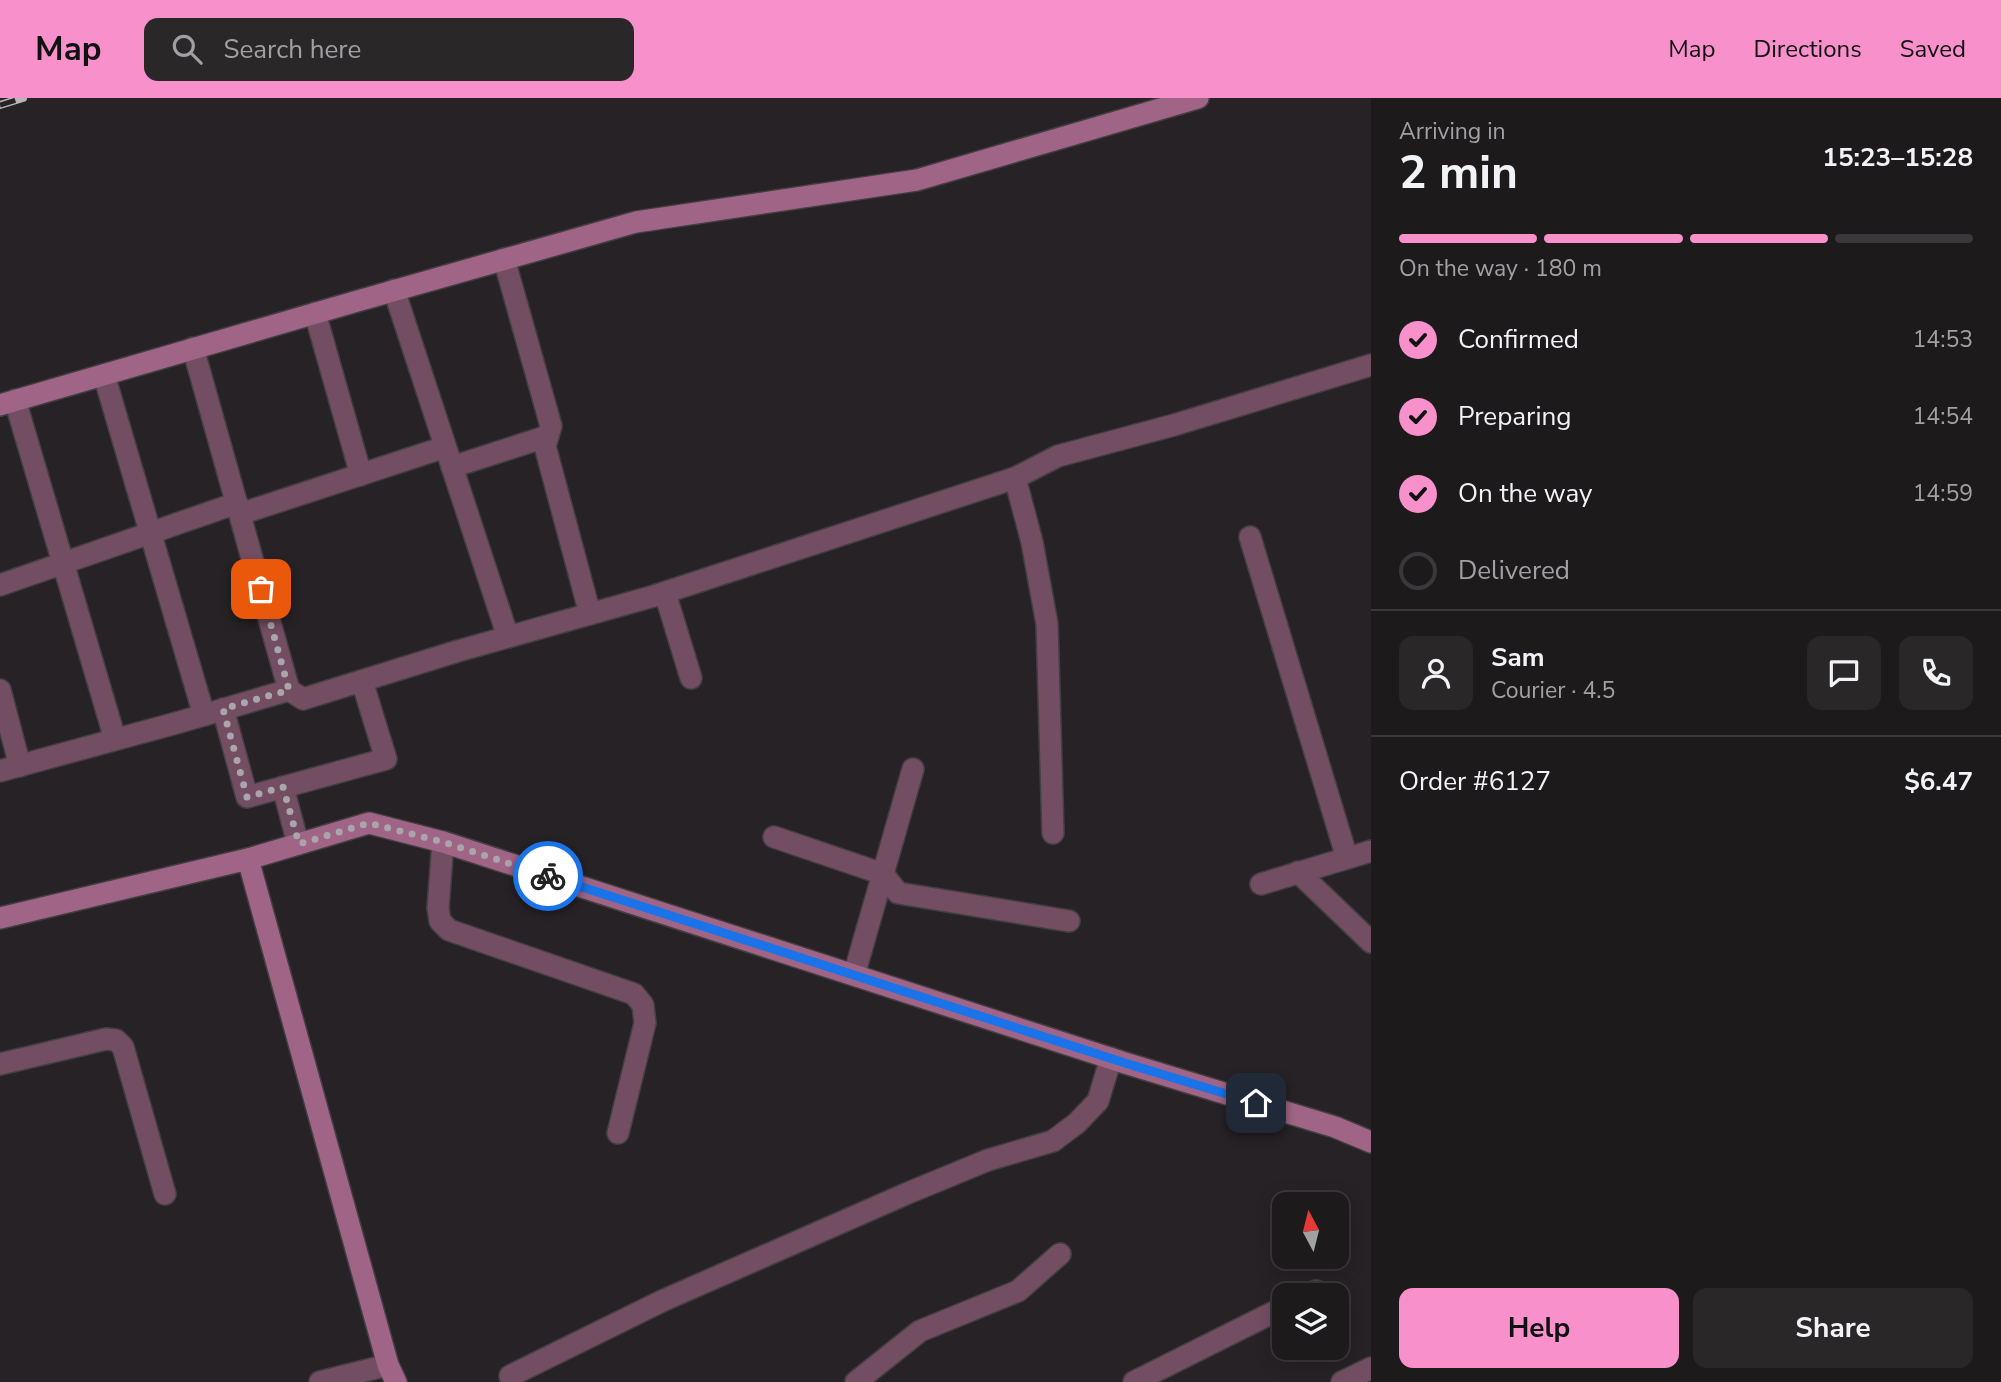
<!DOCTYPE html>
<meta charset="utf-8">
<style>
:root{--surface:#1d1a1c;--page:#2a2729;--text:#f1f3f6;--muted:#a0a1a3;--line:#3b383b;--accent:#f890cc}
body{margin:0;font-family:"Nunito Sans",sans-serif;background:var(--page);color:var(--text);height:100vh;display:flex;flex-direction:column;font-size:26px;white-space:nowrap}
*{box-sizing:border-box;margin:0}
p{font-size:23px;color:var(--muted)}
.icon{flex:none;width:38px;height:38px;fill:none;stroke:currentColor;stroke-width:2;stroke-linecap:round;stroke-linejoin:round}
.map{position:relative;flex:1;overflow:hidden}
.drawer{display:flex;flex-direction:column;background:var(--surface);width:630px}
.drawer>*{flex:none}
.needle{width:46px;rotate:353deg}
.tools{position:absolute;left:1272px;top:1094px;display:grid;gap:14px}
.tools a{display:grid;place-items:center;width:77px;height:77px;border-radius:14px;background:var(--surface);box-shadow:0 4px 18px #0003,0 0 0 2px var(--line);font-size:35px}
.pin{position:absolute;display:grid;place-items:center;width:60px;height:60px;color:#fff;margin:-30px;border-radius:14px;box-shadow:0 4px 10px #0006}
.courier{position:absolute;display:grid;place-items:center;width:70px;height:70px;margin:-35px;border:5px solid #1a73e8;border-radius:50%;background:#fff;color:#222;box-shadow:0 2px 9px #0007}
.headline em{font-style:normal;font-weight:700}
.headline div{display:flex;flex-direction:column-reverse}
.headline{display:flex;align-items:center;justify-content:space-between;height:119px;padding:0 28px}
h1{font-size:46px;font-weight:700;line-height:52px}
.bar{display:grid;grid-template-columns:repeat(4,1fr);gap:10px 7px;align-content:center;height:84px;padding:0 28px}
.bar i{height:9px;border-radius:5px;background:var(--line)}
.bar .selected{background:var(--accent)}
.bar p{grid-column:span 4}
.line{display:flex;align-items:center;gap:18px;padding:0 28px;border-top:2px solid var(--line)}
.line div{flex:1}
.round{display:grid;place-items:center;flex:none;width:74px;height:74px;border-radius:14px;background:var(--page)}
ol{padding:0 28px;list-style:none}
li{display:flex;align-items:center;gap:21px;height:77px}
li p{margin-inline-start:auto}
li .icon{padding:7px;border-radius:50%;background:var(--accent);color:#111;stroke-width:4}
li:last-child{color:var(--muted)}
li i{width:38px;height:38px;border:4px solid var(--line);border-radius:50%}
.primary-button{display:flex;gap:14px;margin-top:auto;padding:14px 28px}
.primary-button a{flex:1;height:80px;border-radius:14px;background:var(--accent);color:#111;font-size:28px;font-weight:700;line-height:80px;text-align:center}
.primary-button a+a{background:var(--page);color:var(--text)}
header{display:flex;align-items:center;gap:42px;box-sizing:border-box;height:98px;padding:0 35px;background:var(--accent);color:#111}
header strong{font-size:33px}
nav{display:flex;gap:38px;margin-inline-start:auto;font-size:24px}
.search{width:490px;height:63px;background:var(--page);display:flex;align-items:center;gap:18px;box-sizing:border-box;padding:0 24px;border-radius:14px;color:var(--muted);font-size:26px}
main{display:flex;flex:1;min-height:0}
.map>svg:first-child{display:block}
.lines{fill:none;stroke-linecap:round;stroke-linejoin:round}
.street-casing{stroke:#433e41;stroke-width:24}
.secondary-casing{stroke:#433e41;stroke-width:24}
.street{stroke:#734e63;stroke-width:21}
.secondary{stroke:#a06586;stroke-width:21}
.rail-casing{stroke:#b9b5b7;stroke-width:8}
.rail{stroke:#272225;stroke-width:5;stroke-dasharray:16;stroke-linecap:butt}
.done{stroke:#aaa5a8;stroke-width:7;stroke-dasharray:0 12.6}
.route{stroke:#1a73e8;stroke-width:9}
</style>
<header>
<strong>Map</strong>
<div class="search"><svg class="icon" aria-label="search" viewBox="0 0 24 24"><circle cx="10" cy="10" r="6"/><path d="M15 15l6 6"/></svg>Search here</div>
<nav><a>Map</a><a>Directions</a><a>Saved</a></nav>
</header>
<main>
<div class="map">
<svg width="1371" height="1284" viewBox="0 0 1371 1284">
<rect width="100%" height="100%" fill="#272225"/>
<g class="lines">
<!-- street casing -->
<g class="street-casing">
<g id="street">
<polyline points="504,161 551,328 545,348 590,516"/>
<polyline points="394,192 508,539"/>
<polyline points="315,215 361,377"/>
<polyline points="193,250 289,592"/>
<polyline points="104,277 204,617"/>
<polyline points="15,302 115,641"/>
<polyline points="452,369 548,338"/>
<polyline points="1015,380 1032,444 1047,526 1053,735"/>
<polyline points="240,416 445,349"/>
<polyline points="1250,439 1347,760"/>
<polyline points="0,487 237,405"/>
<polyline points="665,495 691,580"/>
<polyline points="0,592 20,668"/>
<polyline points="223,611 247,699 386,661 362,583"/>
<polyline points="0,673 180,624 289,592 303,601 458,553 654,498 1015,380 1058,358 1174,327 1371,267"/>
<polyline points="283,689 298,746"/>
<polyline points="774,739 883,776 898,795 1069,823"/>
<polyline points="443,744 438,810 440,823 449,832 634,896 643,907 645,925 618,1035"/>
<polyline points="1298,774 1371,844"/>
<polyline points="1261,786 1371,753"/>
<polyline points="854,877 913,671"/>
<polyline points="0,966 106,941 116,942 123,949 165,1096"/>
<polyline points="1308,1197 1316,1193"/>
<polyline points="510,1278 662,1203 908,1095 988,1062 1053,1043 1077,1025 1098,1003 1111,960"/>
<polyline points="320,1284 388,1267"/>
<polyline points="856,1284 920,1233 1018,1193 1060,1156"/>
<polyline points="1134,1284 1284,1209"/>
<polyline points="1342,1284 1371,1270"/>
</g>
</g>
<!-- secondary casing -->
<g class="secondary-casing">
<g id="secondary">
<polyline points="0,307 354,204 636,124 917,82 1198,0"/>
<polyline points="248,761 369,725 443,744 1125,965 1335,1029 1371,1044"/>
<polyline points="0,820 248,761 388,1267 396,1284"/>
</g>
</g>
<!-- street -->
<use href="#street" class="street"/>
<!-- secondary -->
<use href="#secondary" class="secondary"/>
<!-- rail casing -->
<g class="rail-casing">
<polyline id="rail" points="0,7 23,0"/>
</g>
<!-- rail -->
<use href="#rail" class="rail"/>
</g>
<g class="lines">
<!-- done -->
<polyline class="done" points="261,491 289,592 223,611 247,699 283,689 299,746 369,725 443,744 548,778"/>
<!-- route -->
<polyline class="route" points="548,778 1125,965 1256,1005"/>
</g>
</svg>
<div class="tools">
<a><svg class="needle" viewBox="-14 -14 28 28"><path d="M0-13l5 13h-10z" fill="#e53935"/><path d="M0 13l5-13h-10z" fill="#a0a1a3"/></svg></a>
<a><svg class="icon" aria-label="layers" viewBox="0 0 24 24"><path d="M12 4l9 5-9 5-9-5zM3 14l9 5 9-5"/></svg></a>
</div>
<div class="pin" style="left:261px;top:491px;background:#ea580c"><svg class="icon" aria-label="bag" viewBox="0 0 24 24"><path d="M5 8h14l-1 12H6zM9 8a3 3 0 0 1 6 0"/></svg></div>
<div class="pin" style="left:1256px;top:1005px;background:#1f2937"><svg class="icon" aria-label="home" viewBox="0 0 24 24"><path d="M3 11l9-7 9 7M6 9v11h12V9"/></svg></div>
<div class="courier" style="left:548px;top:778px"><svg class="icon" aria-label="bike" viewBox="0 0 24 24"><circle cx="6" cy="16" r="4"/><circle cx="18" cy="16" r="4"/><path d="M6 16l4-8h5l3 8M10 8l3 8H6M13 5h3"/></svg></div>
</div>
<section class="drawer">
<div class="headline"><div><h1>2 min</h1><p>Arriving in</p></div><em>15:23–15:28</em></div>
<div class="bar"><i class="selected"></i><i class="selected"></i><i class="selected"></i><i></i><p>On the way · 180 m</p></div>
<ol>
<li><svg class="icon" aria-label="check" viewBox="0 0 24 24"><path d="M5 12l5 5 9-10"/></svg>Confirmed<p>14:53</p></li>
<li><svg class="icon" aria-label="check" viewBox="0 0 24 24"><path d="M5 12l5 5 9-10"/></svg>Preparing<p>14:54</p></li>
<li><svg class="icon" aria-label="check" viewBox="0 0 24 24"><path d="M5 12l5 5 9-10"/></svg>On the way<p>14:59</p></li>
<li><i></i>Delivered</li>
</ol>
<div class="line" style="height:126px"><a class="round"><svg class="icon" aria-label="person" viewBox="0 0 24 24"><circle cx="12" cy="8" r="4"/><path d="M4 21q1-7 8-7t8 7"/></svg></a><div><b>Sam</b><p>Courier · 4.5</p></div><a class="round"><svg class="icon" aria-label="chat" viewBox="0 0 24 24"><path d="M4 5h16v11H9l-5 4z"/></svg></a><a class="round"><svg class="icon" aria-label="phone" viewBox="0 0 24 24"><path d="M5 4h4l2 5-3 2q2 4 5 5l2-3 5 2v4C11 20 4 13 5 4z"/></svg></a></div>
<div class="line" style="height:91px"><div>Order #6127</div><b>$6.47</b></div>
<div class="primary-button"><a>Help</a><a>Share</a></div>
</section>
</main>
